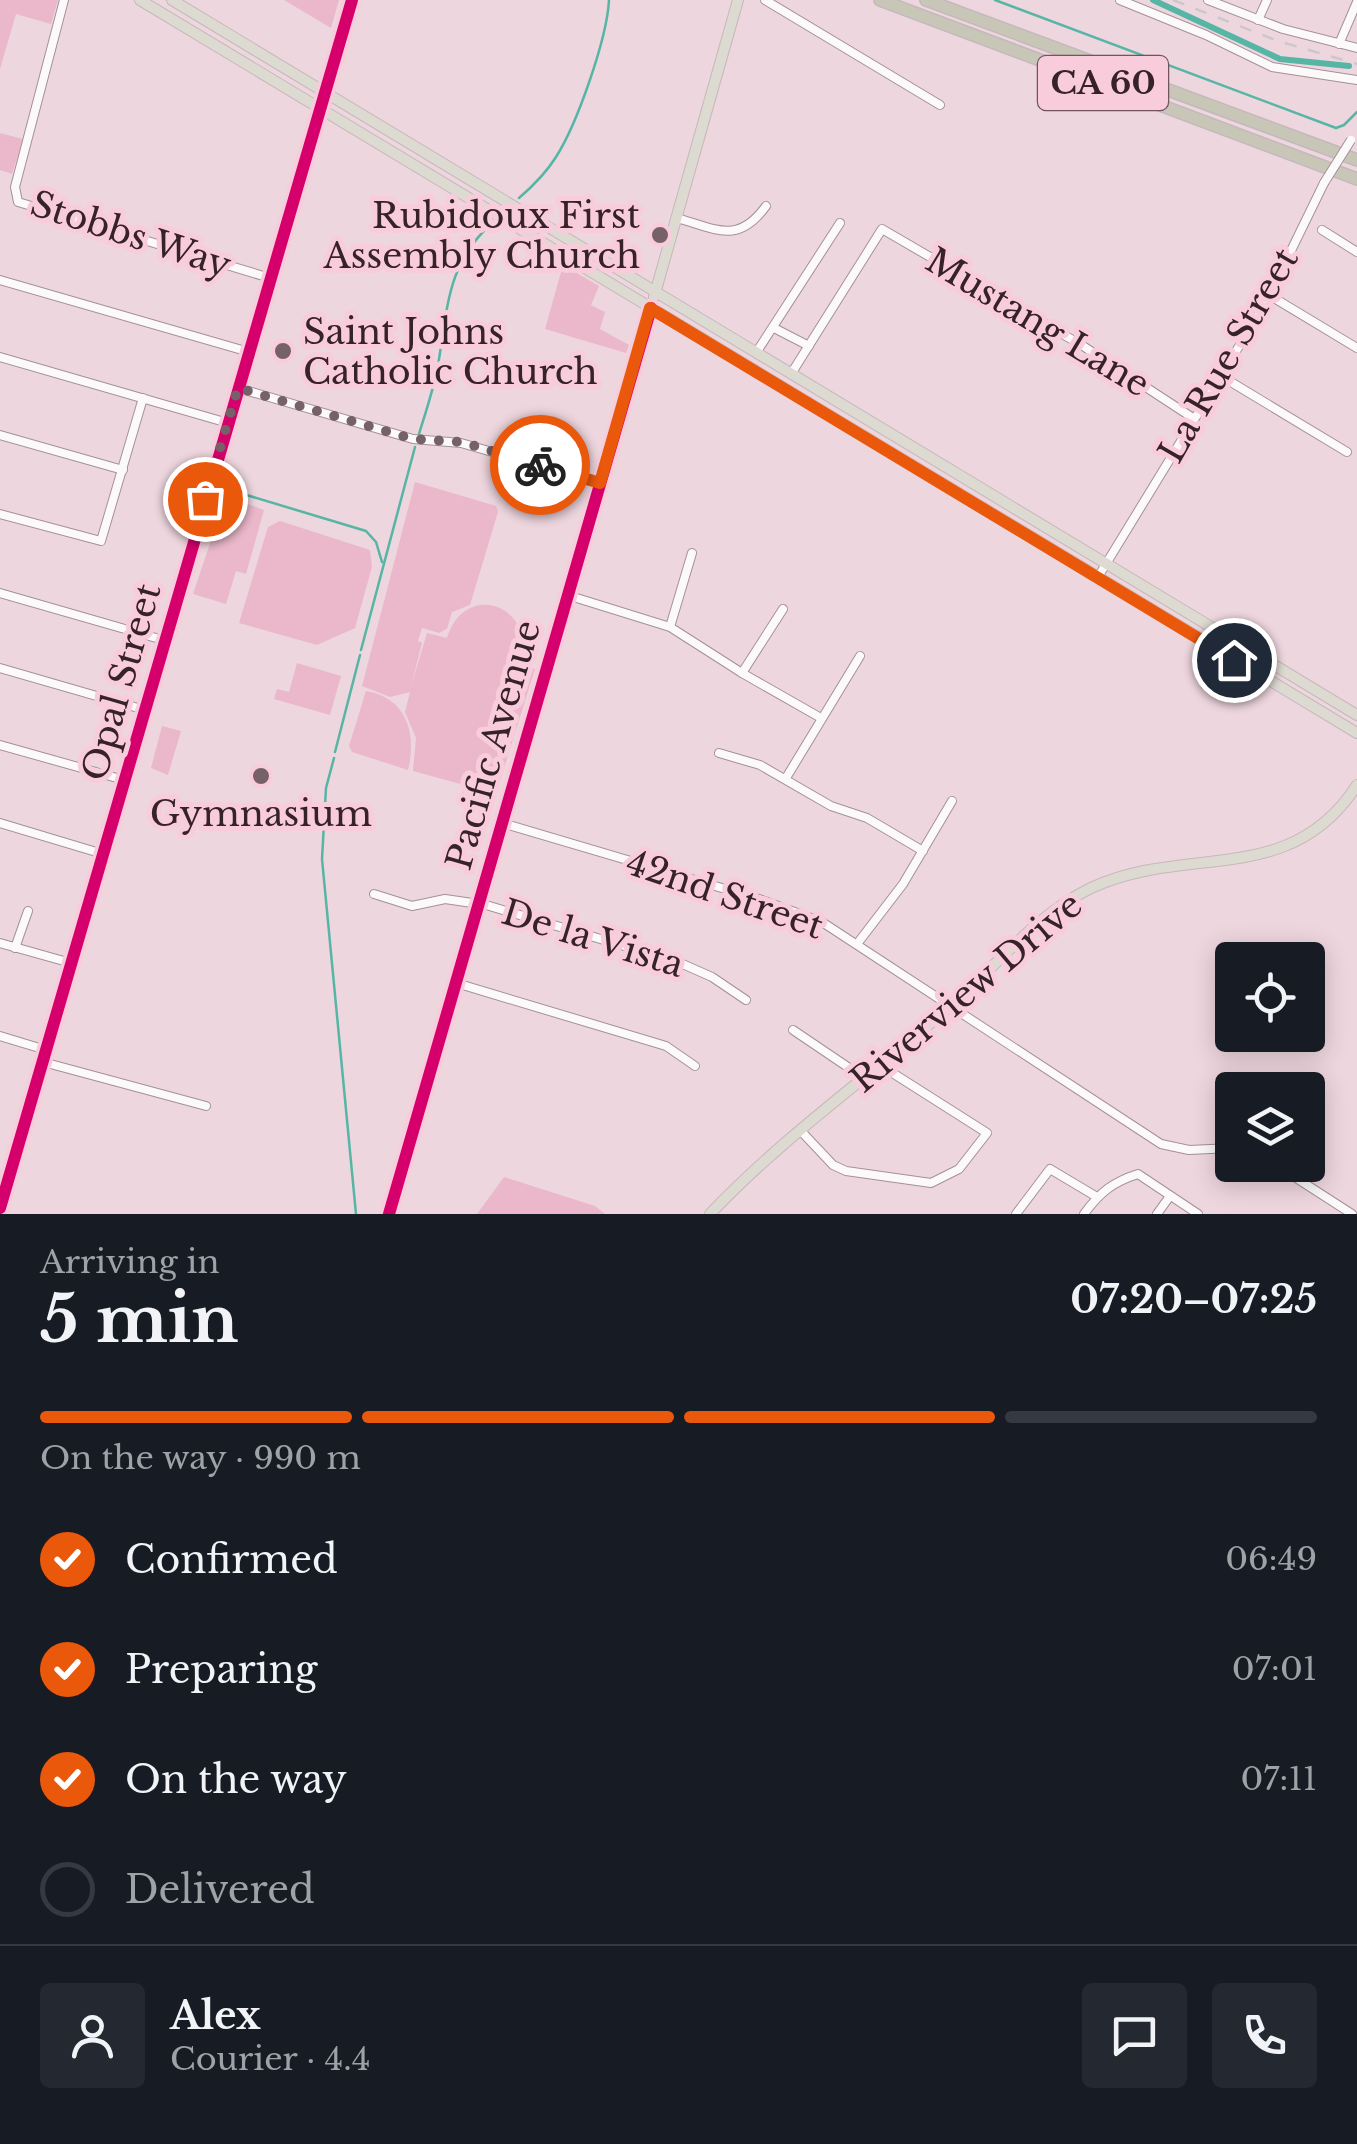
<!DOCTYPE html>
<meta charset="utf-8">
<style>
:root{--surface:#171b24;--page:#242831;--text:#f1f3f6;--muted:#9ea1a6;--line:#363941;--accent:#ea580c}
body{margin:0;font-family:"Libre Baskerville",serif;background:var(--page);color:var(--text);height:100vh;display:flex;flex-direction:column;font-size:38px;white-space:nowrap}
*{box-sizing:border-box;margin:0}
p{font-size:32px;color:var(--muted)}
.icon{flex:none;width:55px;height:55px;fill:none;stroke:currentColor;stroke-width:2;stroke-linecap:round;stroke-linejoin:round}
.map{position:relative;height:1214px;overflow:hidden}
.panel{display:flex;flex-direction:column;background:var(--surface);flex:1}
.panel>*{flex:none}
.tools{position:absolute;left:1215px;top:942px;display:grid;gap:20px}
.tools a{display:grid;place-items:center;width:110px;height:110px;border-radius:10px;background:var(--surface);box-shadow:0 5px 25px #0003;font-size:50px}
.pin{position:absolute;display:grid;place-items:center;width:85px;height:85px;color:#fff;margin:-42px;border:5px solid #fff;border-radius:50%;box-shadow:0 2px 10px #0007}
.courier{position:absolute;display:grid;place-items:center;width:100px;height:100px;margin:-50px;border:8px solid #ea580c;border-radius:50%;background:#fff;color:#222;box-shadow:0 2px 12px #0007}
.headline em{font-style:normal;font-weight:700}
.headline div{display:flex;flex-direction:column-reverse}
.headline{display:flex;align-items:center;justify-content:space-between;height:170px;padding:0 40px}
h1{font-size:65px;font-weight:700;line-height:75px}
.bar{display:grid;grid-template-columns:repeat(4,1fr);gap:15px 10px;align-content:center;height:120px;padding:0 40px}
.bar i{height:12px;border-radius:8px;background:var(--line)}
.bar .selected{background:var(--accent)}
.bar p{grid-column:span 4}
.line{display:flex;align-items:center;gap:25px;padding:0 40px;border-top:2px solid var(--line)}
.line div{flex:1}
.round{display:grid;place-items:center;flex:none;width:105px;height:105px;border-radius:10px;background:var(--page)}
ol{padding:0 40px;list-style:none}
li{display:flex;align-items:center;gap:30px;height:110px}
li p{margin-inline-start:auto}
li .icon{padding:10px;border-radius:50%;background:var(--accent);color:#fff;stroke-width:4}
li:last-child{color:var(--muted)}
li i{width:55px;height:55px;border:5px solid var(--line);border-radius:50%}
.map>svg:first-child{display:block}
.green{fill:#eab8ca}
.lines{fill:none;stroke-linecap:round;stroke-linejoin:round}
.stream{stroke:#56b5a5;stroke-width:2.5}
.canal{stroke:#56b5a5;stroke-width:6}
.minor-casing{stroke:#a49197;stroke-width:10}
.major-casing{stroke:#c5b8bc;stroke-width:12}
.highway-casing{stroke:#c5b8bc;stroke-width:14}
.minor{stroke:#fcf9fa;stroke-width:8}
.major{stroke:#dddad1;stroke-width:10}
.highway{stroke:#c8c6b7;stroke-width:11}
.rail{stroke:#cdc7c9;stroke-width:2.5;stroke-dasharray:12 12;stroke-linecap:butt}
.minor-bridge-casing{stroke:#a49197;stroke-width:10;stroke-linecap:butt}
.minor-bridge{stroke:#fcf9fa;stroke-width:8}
.cycleway-casing{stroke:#f8ccdb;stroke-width:19}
.cycleway{stroke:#d6006c;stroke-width:12}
.done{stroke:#766168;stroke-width:10;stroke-dasharray:0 18}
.route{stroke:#ea580c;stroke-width:12}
.poi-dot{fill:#766168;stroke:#f8ccdb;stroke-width:4}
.labels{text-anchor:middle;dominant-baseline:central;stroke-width:10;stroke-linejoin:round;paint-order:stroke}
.shield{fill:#f8ccdb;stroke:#70555e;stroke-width:2.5}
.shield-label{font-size:32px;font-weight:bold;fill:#362229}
.poi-label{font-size:35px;fill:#362229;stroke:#f8ccdb;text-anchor:end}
.street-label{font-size:35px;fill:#362229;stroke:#f8ccdb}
</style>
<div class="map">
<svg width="1357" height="1214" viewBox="0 0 1357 1214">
<rect width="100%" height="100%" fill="#eed6de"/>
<!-- green -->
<g class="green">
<polygon points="0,0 58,0 51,24 16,14 0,69"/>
<polygon points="284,0 339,0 331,28"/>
<polygon points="0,133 23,139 12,174 0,170"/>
<polygon points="563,265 599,286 591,305 605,312 600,329 629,345 626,353 545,329"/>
<path d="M415,482l81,24 2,6 -28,93 -18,7 -5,17 -8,4 -17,-5 -4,13 4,2 -11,43 16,-53 20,5c18,-59 90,-33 75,27l13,4 -44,141 -31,-9 4,-16 -51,-14 3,-33 -11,-26 5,-20 -20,5 -28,-11z"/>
<polygon points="226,496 264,510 246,574 236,571 226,604 193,594"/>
<polygon points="280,521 370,550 372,567 355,628 317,645 239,623 268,527"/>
<polygon points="297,663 341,676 330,715 274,699 277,689 289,692"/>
<path d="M366,691c41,7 51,43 42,79l-56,-18 -3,-6z"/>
<polygon points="162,726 181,731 168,775 151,768"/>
<polygon points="504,1177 595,1206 605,1214 477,1214"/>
</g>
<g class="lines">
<!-- stream -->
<g class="stream">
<polyline points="995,0 1336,128 1344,125 1357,112"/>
<path d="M519,198c14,-12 27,-25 37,-41 21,-33 51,-118 53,-157"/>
<path d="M419,434c7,-23 15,-46 19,-69 10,-57 8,-101 55,-143"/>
<polyline points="220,487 366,531 376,542 382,562"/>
<polyline points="361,650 415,447"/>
<polyline points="335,752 360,655"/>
<polyline points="334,758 326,788 322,859 356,1214"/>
</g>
<!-- canal -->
<polyline class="canal" points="1153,0 1280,59 1349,66"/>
<!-- minor casing -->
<g class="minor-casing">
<g id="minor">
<polyline points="64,0 15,187 18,202 270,278"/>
<polyline points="765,0 940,105"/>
<polyline points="1120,0 1206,35 1272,67 1357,80"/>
<polyline points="1208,0 1283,29 1357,48"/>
<polyline points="1258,20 1267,0"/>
<polyline points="1339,44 1357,2"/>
<path d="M677,218c39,11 61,27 89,-12"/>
<polyline points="1322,230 1357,252"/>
<polyline points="0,280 249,352"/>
<polyline points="1269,295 1357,348"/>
<polyline points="774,328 809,346"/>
<polyline points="756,353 840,223"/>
<polyline points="0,357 228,423"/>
<polyline points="791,374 882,229 1083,346 1193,418"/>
<polyline points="1221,376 1347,452"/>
<polyline points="238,388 413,439 461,443 600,483"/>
<polyline points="0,435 123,470"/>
<polyline points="0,514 101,541 143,398"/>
<polyline points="1098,577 1266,302 1324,183"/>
<polyline points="0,593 163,640"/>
<polyline points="567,595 670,627 742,673 821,718"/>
<polyline points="670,627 692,553"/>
<polyline points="0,668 145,710"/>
<polyline points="742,673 783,609"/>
<polyline points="0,745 124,780"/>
<polyline points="719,753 760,765 831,806 867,818 923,851"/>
<polyline points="786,778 860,656"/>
<polyline points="0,823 103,854"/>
<polyline points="502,823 759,899 822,922 1161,1144 1189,1150 1232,1148"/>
<polyline points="374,894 412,906 445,899 486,905 678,962 712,977 746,1000"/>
<polyline points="0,943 71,963"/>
<polyline points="857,944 903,884 952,801"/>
<polyline points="15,948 28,911"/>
<polyline points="456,983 666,1046 695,1066"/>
<polyline points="793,1030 864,1078"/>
<polyline points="0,1036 46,1050"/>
<polyline points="43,1062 206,1106"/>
<polyline points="800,1130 833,1165 846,1171 931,1183 959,1169 987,1133 880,1065"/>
<polyline points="1276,1165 1352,1214"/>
<polyline points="0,1208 352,0"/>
<polyline points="389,1214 651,308"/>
<polyline points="1016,1214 1050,1169 1097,1197"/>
<path d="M1084,1214c16,-22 29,-32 54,-40l60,40"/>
<polyline points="1157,1214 1170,1196"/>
</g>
</g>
<!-- major casing -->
<g class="major-casing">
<g id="major">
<polyline points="140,0 1357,733"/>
<polyline points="172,0 1357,715"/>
<polyline points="654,297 738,0"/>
<path d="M710,1214c74,-78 161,-139 242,-209 44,-39 85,-91 139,-117 96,-45 199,1 266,-103"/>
</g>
</g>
<!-- highway casing -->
<g class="highway-casing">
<g id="highway">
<polyline points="880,0 1357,179"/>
<polyline points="926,0 1357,160"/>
</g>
</g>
<!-- minor -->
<use href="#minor" class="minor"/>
<!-- major -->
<use href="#major" class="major"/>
<!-- highway -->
<use href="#highway" class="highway"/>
<!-- rail -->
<polyline class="rail" points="1173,0 1278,41 1357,64"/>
<!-- minor-bridge casing -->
<g class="minor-bridge-casing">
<polyline id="minor-bridge" points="1324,183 1351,140"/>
</g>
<!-- minor-bridge -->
<use href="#minor-bridge" class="minor-bridge"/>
<!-- cycleway casing -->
<g class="cycleway-casing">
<g id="cycleway">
<polyline points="0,1208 352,0"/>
<polyline points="389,1214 651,308"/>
</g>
</g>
<!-- cycleway -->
<use href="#cycleway" class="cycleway"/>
</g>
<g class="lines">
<!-- done -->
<polyline class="done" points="205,499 238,388 413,439 461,442 540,465"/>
<!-- route -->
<polyline class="route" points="540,465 600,483 650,308 1234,660"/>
</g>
<!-- markers -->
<g class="poi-dot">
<circle cx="660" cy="235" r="10"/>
<circle cx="283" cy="351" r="10"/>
<circle cx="261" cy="776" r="10"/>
</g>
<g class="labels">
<!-- shield labels -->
<rect class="shield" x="1038" y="56" width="130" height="54" rx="8"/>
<g class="shield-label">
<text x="1103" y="83">CA 60</text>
</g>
<!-- poi labels -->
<g class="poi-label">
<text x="640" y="215">Rubidoux First<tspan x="640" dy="40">Assembly Church</tspan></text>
<text x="303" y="331" text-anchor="start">Saint Johns<tspan x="303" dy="40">Catholic Church</tspan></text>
<text x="261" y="813" text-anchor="middle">Gymnasium</text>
</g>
<!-- street labels -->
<g class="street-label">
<text transform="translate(131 234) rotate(18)">Stobbs Way</text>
<text transform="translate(1038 322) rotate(31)">Mustang Lane</text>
<text transform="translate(1228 355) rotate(-60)">La Rue Street</text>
<text transform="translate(121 682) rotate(-74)">Opal Street</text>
<text transform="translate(493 745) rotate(-74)">Pacific Avenue</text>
<text transform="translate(725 894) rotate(19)">42nd Street</text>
<text transform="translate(593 938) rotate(17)">De la Vista</text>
<text transform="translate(966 992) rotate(-40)">Riverview Drive</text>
</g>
</g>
</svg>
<div class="tools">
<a><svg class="icon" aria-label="locate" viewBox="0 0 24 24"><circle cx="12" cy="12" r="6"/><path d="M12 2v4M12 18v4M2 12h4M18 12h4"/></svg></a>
<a><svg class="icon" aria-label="layers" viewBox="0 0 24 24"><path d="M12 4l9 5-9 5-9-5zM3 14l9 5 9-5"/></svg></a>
</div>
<div class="pin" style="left:205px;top:499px;background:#ea580c"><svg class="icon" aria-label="bag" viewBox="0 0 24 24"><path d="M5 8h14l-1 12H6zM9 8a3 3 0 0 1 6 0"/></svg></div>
<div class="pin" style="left:1234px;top:660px;background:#1f2937"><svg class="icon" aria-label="home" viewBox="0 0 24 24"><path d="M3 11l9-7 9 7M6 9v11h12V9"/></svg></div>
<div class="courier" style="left:540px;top:465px"><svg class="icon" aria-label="bike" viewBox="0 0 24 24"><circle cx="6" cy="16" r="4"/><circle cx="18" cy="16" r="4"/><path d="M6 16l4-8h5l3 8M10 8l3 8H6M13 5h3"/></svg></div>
</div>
<section class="panel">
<div class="headline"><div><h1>5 min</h1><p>Arriving in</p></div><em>07:20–07:25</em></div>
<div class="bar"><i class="selected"></i><i class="selected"></i><i class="selected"></i><i></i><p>On the way · 990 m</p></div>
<ol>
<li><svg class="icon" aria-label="check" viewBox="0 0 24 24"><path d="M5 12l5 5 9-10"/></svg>Confirmed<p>06:49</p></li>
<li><svg class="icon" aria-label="check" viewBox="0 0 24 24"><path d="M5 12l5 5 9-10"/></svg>Preparing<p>07:01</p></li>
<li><svg class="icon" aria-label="check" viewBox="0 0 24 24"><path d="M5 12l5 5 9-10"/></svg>On the way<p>07:11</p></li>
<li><i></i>Delivered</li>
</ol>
<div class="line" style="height:180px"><a class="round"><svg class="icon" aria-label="person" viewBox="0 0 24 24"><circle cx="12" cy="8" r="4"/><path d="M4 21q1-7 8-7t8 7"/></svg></a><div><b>Alex</b><p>Courier · 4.4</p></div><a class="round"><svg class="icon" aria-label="chat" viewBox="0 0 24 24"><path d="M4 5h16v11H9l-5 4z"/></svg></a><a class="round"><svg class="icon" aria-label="phone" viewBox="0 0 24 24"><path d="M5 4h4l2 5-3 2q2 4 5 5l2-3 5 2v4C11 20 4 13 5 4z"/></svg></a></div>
</section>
